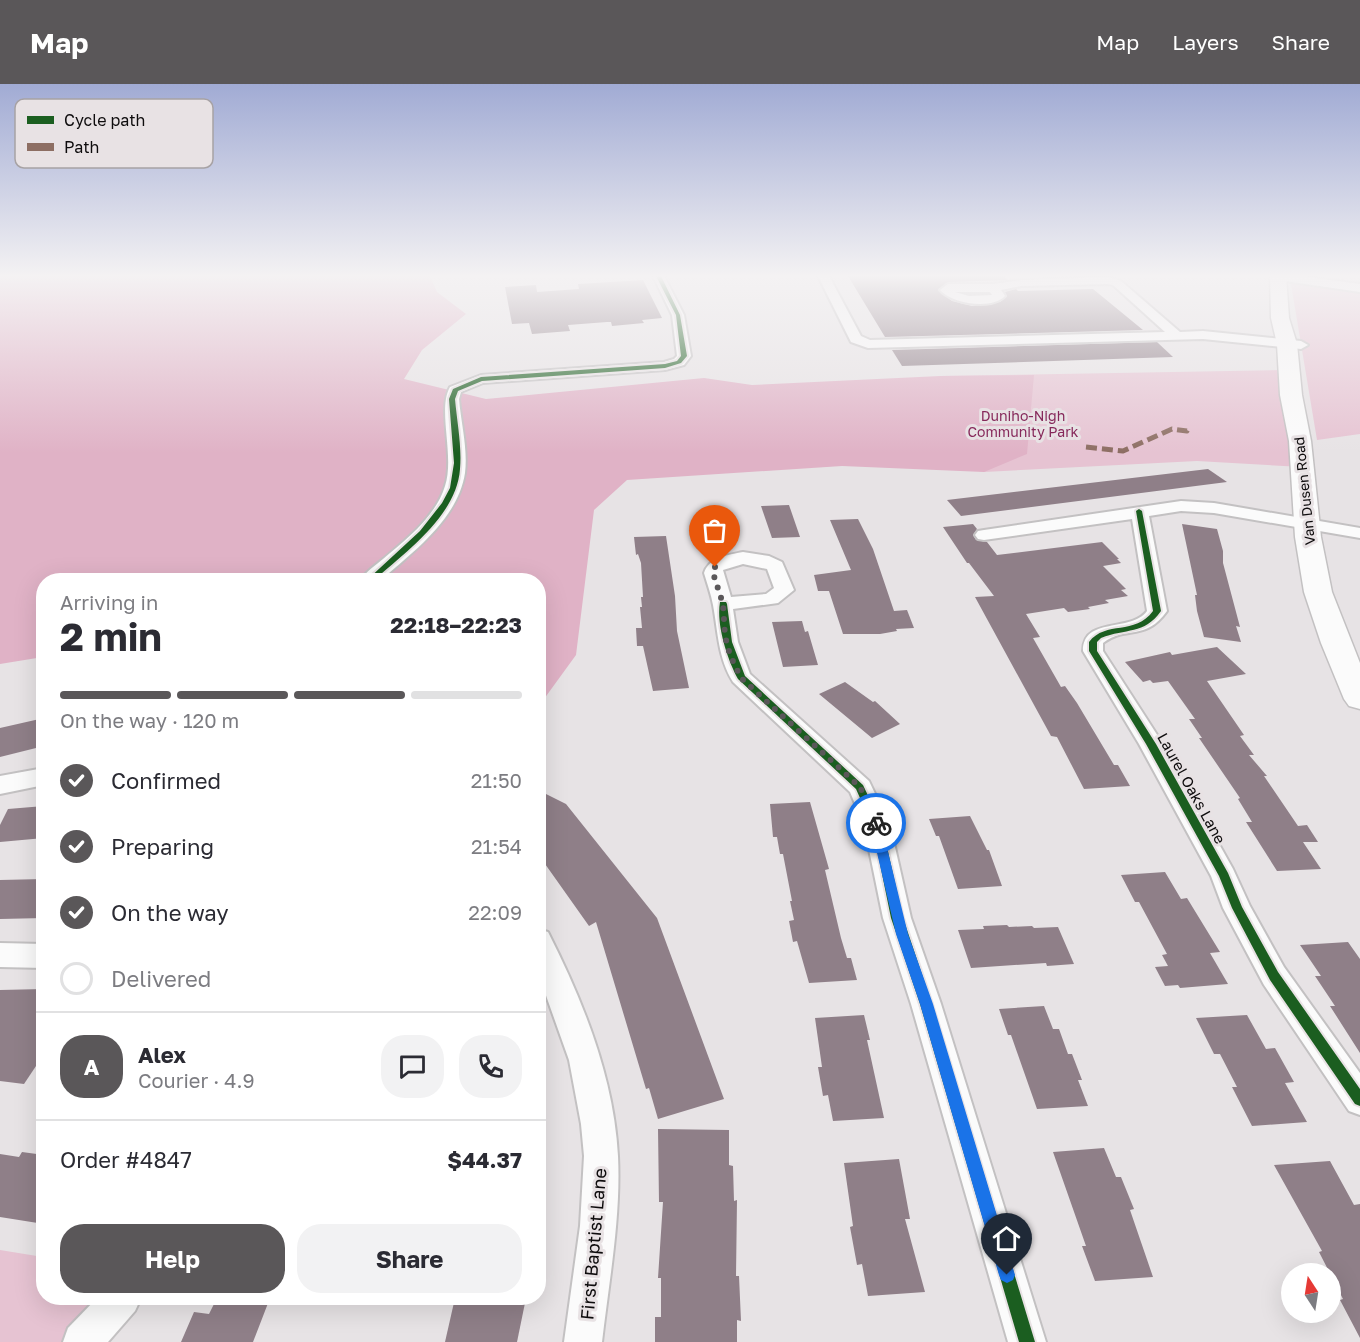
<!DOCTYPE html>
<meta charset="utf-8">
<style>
:root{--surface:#fff;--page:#f2f2f3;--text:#2b2b33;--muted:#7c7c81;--line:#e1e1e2;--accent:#5a5759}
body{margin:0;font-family:"Golos Text",sans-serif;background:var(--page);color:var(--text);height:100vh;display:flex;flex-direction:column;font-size:22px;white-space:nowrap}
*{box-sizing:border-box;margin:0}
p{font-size:20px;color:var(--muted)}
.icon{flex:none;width:33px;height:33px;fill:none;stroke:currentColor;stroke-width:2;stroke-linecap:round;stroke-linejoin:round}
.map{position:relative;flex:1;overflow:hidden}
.details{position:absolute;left:36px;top:489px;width:510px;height:732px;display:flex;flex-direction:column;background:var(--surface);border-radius:24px;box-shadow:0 6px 24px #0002}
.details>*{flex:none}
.needle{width:39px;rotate:348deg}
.fabs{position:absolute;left:1281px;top:1179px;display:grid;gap:12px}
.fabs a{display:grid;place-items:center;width:60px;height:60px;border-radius:50%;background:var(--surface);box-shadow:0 6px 24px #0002;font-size:30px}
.pin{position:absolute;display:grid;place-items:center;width:51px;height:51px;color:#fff;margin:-62px -26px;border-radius:50% 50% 50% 0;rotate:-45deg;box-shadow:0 0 6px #0007}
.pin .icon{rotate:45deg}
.courier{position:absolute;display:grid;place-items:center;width:60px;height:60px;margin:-30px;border:4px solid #1a73e8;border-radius:50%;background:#fff;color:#222;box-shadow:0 2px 8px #0007}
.head em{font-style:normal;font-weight:700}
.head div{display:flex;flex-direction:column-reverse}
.head{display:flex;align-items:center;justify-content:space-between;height:102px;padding:0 24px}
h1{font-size:39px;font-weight:700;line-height:45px}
.bar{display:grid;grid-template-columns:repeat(4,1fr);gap:9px 6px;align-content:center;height:72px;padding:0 24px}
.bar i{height:8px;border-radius:4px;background:var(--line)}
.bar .current{background:var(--accent)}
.bar p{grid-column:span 4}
.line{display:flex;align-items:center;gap:15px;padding:0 24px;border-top:2px solid var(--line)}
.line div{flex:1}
.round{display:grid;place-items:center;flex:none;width:63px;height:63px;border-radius:24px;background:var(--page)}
ol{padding:0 24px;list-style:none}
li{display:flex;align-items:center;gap:18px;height:66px}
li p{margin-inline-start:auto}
li .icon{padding:6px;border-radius:50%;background:var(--accent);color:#fff;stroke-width:4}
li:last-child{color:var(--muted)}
li i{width:33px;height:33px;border:3px solid var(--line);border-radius:50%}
.button{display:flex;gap:12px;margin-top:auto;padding:12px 24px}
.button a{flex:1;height:69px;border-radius:24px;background:var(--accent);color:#fff;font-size:24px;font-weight:700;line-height:69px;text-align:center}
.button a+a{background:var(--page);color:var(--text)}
header{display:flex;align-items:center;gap:36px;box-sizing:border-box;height:84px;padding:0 30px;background:var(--accent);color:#fff}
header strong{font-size:28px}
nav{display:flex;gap:33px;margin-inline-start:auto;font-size:21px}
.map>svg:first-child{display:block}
.green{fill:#e6c3d2}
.forest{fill:#e0b2c6}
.building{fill:#8f7f88}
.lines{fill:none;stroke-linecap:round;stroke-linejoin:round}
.street-casing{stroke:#c3c1c2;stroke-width:4}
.secondary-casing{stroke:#c3c1c2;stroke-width:3}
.street{fill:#fbfbfb;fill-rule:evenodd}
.secondary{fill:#fbfbfb;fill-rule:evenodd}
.quiet{stroke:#8d6e63;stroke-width:5;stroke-dasharray:11 5;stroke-linecap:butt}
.cycleway-casing{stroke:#e8e2e4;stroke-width:4}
.cycleway{fill:#1b5e20;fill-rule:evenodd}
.route{fill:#1a73e8}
.done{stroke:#5a5759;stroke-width:6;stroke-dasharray:0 10.8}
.labels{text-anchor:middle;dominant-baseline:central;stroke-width:6;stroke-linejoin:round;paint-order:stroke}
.far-park-label{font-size:14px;fill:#86285a;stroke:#e8e2e4}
.far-street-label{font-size:14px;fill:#0e0c0d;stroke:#e8e2e4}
.street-label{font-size:15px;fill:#0e0c0d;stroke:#e8e2e4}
.near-street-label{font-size:18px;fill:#0e0c0d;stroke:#e8e2e4}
.key{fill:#e8e2e4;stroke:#a7a2a4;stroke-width:1.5}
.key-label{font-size:16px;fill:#0e0c0d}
</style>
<header>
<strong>Map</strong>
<nav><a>Map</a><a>Layers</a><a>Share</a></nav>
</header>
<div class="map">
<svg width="1360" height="1258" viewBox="0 0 1360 1258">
<rect width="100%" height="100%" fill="#e7e3e5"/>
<!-- green -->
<g class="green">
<polygon points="1290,194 1360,204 1360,350 1317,356"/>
<polygon points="1289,286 1302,383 1197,377 984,388 940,292"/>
<polygon points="0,1166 43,1173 44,1214 122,1214 82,1258 0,1258"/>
</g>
<!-- forest -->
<polygon class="forest" points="0,192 430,192 437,208 466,230 422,266 404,295 486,315 704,294 752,301 940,292 1034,291 1027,370 984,388 842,382 627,396 594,426 576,571 544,615 539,616 538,496 44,496 43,573 0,580"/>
<!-- building -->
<g class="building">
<polygon points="848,192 1004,192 1007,196 948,198 938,206 952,217 972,222 1000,218 1007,212 1005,208 1016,205 1018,207 1093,205 1143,246 885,253"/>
<polygon points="643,196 662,234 642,236 644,239 612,242 611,238 607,238 568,241 570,247 532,250 529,239 512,240 505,203 536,201 537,208 579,205 578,200"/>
<polygon points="1157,258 1173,273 902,282 892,266"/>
<polygon points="1208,385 1227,398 961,432 947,416"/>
<polygon points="789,421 800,453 772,454 761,422"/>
<polygon points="858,435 873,465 894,527 907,526 914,544 896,545 897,547 880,550 843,550 829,507 818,507 814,491 851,486 830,436"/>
<polygon points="973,440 977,445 973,451 976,456 987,458 997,471 1102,458 1119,475 1117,475 1121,479 1103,482 1126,505 1121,506 1128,512 1105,516 1109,519 1088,523 1090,525 1068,528 1064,524 1026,530 1040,553 1033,554 1061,603 1065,602 1077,619 1114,681 1118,681 1130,702 1084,705 1057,653 1051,652 975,513 994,512 969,479 967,479 943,443"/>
<polygon points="1182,440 1217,445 1223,467 1223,479 1240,543 1236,542 1241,558 1204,553 1197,527 1195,511 1197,511"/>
<polygon points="666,452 675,512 677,547 689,604 653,607 643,562 637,562 636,544 642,544 640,523 642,523 641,513 643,513 641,479 638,470 636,471 634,453"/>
<polygon points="802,537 805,548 808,547 818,581 783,583 772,538"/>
<polygon points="1217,563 1246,590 1207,597 1244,651 1240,652 1254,671 1249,671 1267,692 1264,692 1298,742 1307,741 1318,758 1303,758 1321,785 1277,787 1246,738 1252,738 1238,715 1240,714 1199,654 1202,654 1189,635 1195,635 1168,597 1153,599 1150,596 1143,598 1125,578 1170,568 1172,571"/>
<polygon points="845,598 873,618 875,617 900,640 872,654 819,610"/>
<polygon points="44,634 44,662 0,673 0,644"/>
<polygon points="538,706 566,720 657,834 724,1015 658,1035 649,1004 646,1005 596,838 589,842 538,770"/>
<polygon points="810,718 829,785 825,786 841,854 847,874 851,874 857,896 809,899 797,857 793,858 789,837 794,836 790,817 792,817 783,770 780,770 777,753 773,753 770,720"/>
<polygon points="44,722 44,754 0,758 0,741 8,725"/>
<polygon points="970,732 987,766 989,766 1002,802 958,805 939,752 936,752 929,735"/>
<polygon points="1165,788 1181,815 1187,814 1220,868 1210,869 1228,900 1180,904 1178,901 1165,902 1155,883 1168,882 1162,871 1167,870 1139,818 1135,818 1121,791"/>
<polygon points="44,795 44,834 0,835 0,796"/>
<polygon points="1007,841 1009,843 1032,842 1034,844 1058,843 1074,880 1047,882 1046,879 971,884 958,846 984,845 983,842"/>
<polygon points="1348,858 1360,875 1360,969 1330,922 1335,922 1315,892 1321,892 1300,861"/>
<polygon points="44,905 44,970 24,1000 0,997 0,906"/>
<polygon points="1044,922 1053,945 1059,945 1068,970 1072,970 1082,996 1078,996 1088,1022 1037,1025 1011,951 1008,951 999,925"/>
<polygon points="864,931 870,956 867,956 884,1034 833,1037 828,1011 823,1012 818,983 822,983 815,934"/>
<polygon points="1247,931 1266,965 1275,964 1294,998 1285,999 1307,1038 1252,1042 1232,1003 1237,1003 1220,970 1214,970 1196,934"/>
<polygon points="658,1045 729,1046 729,1081 733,1082 734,1117 737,1116 736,1192 739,1192 741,1237 737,1236 737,1258 655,1258 655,1233 661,1233 661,1194 658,1194 663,1118 659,1118"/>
<polygon points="1104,1064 1116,1093 1121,1093 1134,1125 1130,1126 1153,1193 1095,1197 1082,1162 1086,1162 1053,1068"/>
<polygon points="22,1068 44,1071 44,1140 0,1133 0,1070 19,1073"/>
<polygon points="899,1075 910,1135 905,1135 925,1208 868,1212 862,1180 857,1181 850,1143 853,1142 844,1079"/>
<polygon points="1330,1077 1354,1121 1360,1120 1360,1254 1340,1216 1343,1215 1319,1168 1322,1167 1274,1081"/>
<polygon points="217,1214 270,1214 253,1258 181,1258 194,1228 209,1230"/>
<polygon points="455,1214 526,1214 517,1258 445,1258"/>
</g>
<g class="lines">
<!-- street casing -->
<g class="street-casing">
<g id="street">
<path d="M653,192h11l20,39 7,41 -7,9 -19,5 -182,13 -22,9 -2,7c2,24 9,50 6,74 -7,46 -52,79 -84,107h-20c4,-8 15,-15 22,-21 24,-20 53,-43 62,-73 10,-30 -8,-77 5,-99l31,-12 183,-13 10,-3 3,-3 -5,-41z"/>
<path d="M818,192h11l32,60 9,4 295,-8 -52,-47 -5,-1 -87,2 -20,4 4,6c-13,14 -53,8 -65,-6l8,-6h45l28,-4 88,-3 12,4 59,51 23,-1 98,10 7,4 -7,4 -98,-10 -335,9 -17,-6zM955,208h35l2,3 -23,1z"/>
<polygon points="1300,192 1360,200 1360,208 1278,196 1272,193"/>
<path d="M1181,417l33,2 146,25v10l-146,-25 -33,-2 -32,5 18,95c-22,31 -41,14 -64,32v8l60,93 70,125 17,37 34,61 76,106v42l-11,-4 -85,-126 -41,-77 -12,-32 -72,-132 -56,-93c0,-35 48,-18 64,-40l-15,-92 -148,21 -6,-1 -3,-4 3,-4 6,-1z"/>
<path d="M743,468l26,4 13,6 12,28 -16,13 -45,6 5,33 12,32 119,107 21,44 21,93 30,86 105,338h-38l-97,-338 -28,-86 -19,-93 -14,-33 -117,-110c-15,-24 -15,-50 -20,-77 -2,-11 -6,-22 -9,-32 5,-16 24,-18 39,-21zM743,480l24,5 7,19 -8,6 -35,3 -8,-27z"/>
<polygon points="44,684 44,701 0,710 0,692"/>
<path d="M538,845l10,3c35,69 66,146 70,224 3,62 -9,125 -16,186h-38l16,-116 4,-70 -3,-32 -12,-64 -31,-87z"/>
<polygon points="0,859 44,860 44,884 0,883"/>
<polygon points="97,1214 141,1214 135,1227 108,1258 63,1258 68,1244"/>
</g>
</g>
<!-- secondary casing -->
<g class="secondary-casing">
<polygon id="secondary" points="1270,192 1286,192 1289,234 1297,260 1302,311 1311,357 1321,453 1332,508 1360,579 1360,625 1349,622 1344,615 1321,559 1304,508 1295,453 1289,357 1280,311 1277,260 1271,234"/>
</g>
<!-- street -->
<use href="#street" class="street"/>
<!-- secondary -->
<use href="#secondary" class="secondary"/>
<!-- quiet -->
<polyline class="quiet" points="1086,363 1123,367 1172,345 1187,347 1190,342"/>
<!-- cycleway casing -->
<g class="cycleway-casing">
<g id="cycleway">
<path d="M656,192h5l19,39 7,41 -6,7 -16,5 -183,13 -24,10 -3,8c2,23 7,47 5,70 -3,46 -54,83 -86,111h-7l53,-49 22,-28 8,-15 4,-25 -5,-64 4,-10 28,-12 184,-13 12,-3 4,-5 -5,-41z"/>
<path d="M1139,425l3,2 19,100c-17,24 -35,17 -60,27l-4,4v9l59,93 72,129 14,34 36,65 82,117v17l-5,-2 -85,-124 -38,-72 -13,-32 -73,-132 -57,-93v-9c17,-22 46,-6 64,-31l-17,-100z"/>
<path d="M720,518h6l1,2 5,38 13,34 118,109 19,40 21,93 29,86 103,338h-16l-99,-338 -29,-86 -19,-93 -16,-36 -118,-110c-11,-20 -22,-55 -18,-77z"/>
</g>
</g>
<!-- cycleway -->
<use href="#cycleway" class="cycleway"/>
</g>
<!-- sky -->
<linearGradient id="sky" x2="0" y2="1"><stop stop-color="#a1abd4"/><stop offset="0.52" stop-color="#f4f2f3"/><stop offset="1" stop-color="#f4f2f3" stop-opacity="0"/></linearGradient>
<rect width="1360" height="369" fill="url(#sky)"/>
<!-- route -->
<polygon class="route" points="876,735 881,739 908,850 933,920 1015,1191 1013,1196 1007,1199 1001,1196 999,1191 920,920 896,850 870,739"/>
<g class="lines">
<!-- done -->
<polyline class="done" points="715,483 713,489 723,520 725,552 730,571 741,594 860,703 876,739"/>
</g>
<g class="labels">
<!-- far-park labels -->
<g class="far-park-label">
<text x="1023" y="331">Duniho-Nigh<tspan x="1023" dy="16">Community Park</tspan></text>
</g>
<!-- far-street labels -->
<g class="far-street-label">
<text transform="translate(1304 407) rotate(-96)">Van Dusen Road</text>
</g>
<!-- street labels -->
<g class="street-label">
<text transform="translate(1192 704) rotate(61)">Laurel Oaks Lane</text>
</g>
<!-- near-street labels -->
<g class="near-street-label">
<text transform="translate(593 1160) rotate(-85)">First Baptist Lane</text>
</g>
</g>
<!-- legend -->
<rect x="15" y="15" width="198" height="69" rx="9" class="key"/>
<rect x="27" y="32" width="27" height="8" fill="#1b5e20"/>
<rect x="27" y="59" width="27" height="8" fill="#8d6e63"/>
<g class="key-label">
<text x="64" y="42">Cycle path</text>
<text x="64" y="69">Path</text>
</g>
</svg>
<div class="fabs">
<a><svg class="needle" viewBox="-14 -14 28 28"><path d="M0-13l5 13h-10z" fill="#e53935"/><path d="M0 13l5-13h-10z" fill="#7c7c81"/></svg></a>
</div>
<div class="pin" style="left:715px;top:483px;background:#ea580c"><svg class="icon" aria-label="bag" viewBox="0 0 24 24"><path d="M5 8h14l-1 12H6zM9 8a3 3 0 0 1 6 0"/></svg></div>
<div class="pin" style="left:1007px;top:1191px;background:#1f2937"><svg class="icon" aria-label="home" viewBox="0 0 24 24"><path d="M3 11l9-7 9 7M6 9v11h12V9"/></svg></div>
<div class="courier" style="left:876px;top:739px"><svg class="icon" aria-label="bike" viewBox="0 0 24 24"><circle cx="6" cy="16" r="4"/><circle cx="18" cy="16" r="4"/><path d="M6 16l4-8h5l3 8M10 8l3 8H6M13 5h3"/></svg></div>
<section class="details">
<div class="head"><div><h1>2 min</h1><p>Arriving in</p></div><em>22:18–22:23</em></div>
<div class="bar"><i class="current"></i><i class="current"></i><i class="current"></i><i></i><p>On the way · 120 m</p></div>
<ol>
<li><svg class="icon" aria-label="check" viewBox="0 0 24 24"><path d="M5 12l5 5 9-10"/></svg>Confirmed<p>21:50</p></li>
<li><svg class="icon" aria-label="check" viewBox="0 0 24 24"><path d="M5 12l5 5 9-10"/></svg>Preparing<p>21:54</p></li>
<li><svg class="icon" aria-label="check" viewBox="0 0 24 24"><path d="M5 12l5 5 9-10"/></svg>On the way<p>22:09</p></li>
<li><i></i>Delivered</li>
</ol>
<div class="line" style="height:108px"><b class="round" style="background:var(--accent);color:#fff">A</b><div><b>Alex</b><p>Courier · 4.9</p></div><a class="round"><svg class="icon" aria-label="chat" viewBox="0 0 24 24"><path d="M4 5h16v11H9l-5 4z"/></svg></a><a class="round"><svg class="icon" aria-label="phone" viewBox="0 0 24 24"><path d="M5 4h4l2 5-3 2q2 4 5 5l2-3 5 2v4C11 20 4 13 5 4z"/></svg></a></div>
<div class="line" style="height:78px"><div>Order #4847</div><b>$44.37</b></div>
<div class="button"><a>Help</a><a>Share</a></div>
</section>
</div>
